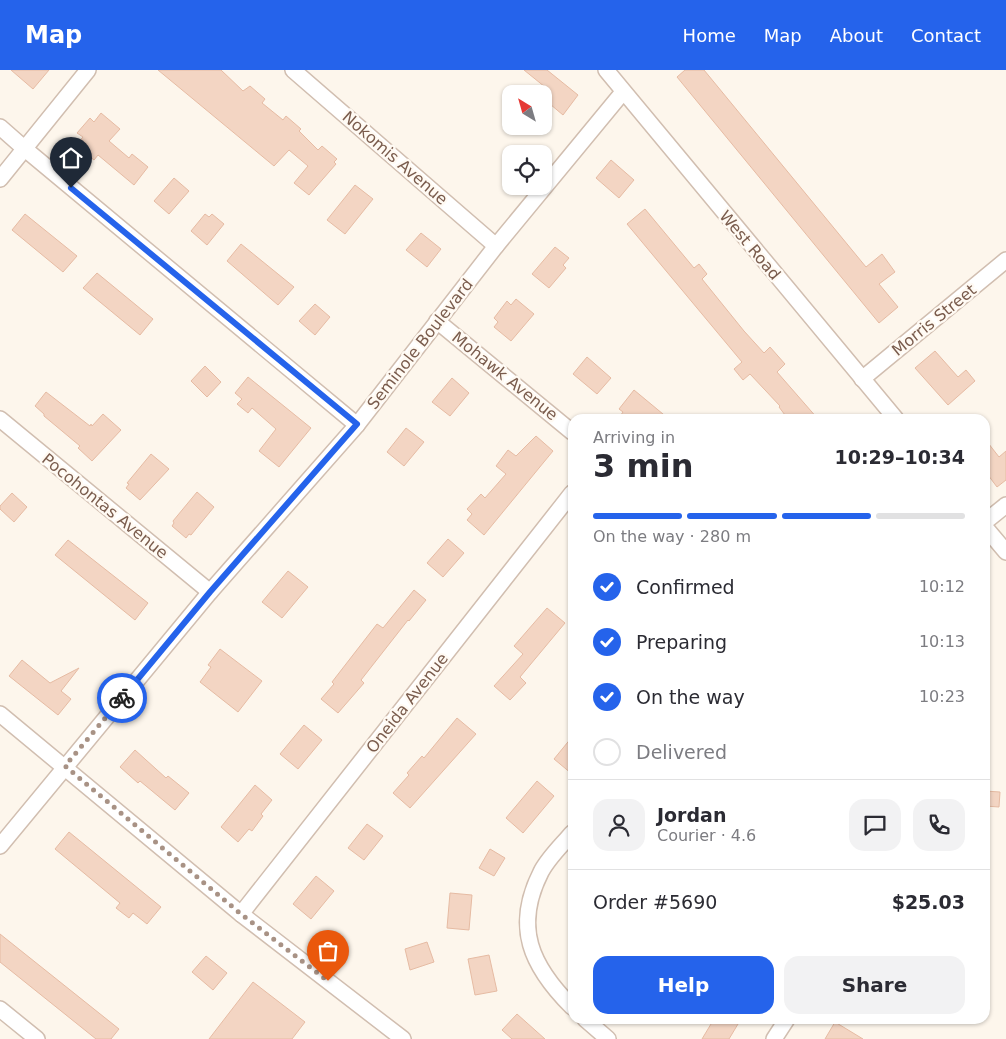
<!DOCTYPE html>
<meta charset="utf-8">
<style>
:root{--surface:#fff;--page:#f2f2f3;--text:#2b2b33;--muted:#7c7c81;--line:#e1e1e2;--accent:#2563eb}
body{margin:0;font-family:"DejaVu Sans",sans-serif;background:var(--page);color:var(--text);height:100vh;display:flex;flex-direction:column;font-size:19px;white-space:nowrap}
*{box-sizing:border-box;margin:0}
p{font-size:16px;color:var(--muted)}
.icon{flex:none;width:28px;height:28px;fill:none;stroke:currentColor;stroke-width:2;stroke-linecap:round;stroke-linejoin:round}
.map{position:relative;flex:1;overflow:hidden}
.panel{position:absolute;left:568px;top:344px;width:422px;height:610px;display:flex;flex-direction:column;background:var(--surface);border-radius:15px;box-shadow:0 1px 4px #0004}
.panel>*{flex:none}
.needle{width:32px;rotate:323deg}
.controls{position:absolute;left:502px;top:15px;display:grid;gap:10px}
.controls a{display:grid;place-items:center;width:50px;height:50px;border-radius:10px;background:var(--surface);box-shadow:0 1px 4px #0004;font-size:25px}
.pin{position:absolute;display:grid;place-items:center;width:42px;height:42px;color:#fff;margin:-51px -21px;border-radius:50% 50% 50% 0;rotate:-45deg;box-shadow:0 0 5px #0007}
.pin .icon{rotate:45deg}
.courier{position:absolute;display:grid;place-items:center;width:50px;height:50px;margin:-25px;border:4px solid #2563eb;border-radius:50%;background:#fff;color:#222;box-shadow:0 1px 6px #0007}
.summary em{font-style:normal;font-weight:700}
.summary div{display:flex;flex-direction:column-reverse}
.summary{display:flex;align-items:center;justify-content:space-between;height:85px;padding:0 25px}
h1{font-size:32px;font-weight:700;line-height:38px}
.bar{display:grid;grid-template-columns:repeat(4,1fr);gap:8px 5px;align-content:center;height:60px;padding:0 25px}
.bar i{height:6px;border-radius:4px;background:var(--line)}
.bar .current{background:var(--accent)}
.bar p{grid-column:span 4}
.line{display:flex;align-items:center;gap:12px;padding:0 25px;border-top:1px solid var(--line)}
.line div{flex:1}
.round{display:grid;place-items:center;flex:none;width:52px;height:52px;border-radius:15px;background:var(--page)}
ol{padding:0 25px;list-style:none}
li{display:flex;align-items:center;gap:15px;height:55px}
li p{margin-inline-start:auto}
li .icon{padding:5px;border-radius:50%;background:var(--accent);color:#fff;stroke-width:4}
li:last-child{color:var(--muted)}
li i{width:28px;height:28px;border:2px solid var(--line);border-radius:50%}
.primary-button{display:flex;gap:10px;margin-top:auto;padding:10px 25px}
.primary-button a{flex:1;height:58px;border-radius:15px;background:var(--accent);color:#fff;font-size:20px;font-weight:700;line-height:58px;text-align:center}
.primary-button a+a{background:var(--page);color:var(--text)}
header{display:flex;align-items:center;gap:30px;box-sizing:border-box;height:70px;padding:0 25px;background:var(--accent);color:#fff}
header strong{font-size:24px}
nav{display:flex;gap:28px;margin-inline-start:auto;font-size:18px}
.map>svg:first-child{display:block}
.building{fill:#f3d5c3;stroke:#e6bba3}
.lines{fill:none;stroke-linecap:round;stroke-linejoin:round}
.street-casing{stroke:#d1beb0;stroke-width:18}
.street{stroke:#fff;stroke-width:15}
.done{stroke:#a89285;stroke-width:5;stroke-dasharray:0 9}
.route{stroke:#2563eb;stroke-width:6}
.labels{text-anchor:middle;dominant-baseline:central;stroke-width:4.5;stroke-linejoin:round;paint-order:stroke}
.street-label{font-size:16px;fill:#7a5c4d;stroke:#fffaf3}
</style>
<header>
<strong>Map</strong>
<nav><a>Home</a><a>Map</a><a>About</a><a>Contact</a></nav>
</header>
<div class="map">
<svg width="1006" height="969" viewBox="0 0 1006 969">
<rect width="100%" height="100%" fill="#fdf6ec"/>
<!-- building -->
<g class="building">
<polygon points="11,0 49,0 33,19"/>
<polygon points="158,0 221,0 243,21 250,16 265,29 262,33 283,50 286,46 301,59 299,61 318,80 322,76 337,89 334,92 336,94 309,125 294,113 308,96 289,80 274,96"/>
<polygon points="524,0 547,0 578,25 563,45 544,29 544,24 539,24 545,17"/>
<polygon points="685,0 704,0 866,197 882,184 895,202 879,214 898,237 879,253 677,7"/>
<polygon points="101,43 120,59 109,71 129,88 132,84 148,97 134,115 98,85 94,90 76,75 83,67 77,63 90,48 94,52"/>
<polygon points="611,90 634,110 619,128 596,108"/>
<polygon points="174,108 189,121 169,144 154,131"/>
<polygon points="355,115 373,129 345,164 327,150"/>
<polygon points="645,139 694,198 699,194 707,204 702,209 744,261 764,283 770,277 785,294 777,302 818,349 788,349 779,337 780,336 750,304 743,310 734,299 742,292 627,154"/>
<polygon points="25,144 77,186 63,202 12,160"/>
<polygon points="205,144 209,147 212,144 224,154 207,175 191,161"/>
<polygon points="421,163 441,179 427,197 406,180"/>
<polygon points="241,174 294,217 278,235 227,191"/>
<polygon points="555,177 569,188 563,195 566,198 549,218 532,204"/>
<polygon points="97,203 153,249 140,265 83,218"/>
<polygon points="516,229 534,244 511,271 494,257 498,252 494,248 507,231 511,235"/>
<polygon points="315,234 330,247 315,265 299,251"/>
<polygon points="935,281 958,307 966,300 975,311 948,335 915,298"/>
<polygon points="587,287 611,308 597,324 573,304"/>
<polygon points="205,296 221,312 207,327 191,311"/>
<polygon points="248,307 311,358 279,397 259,381 276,359 252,338 248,343 237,334 242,329 235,323"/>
<polygon points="452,308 469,323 450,346 432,332"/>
<polygon points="634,320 669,349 618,349 623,342 619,339"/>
<polygon points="46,322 90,356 91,354 92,356 103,344 121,360 92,391 78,378 80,376 44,346 44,344 35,336"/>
<polygon points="406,358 424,372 404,396 387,382"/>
<polygon points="536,366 553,381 484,465 467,450 472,444 467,439 481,424 485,428 506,404 496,396 508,380 516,386"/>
<polygon points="985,369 999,387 1006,381 1006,410 997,417 985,401"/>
<polygon points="151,384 169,399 140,430 126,418 129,414 127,413"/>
<polygon points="197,422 214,437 191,465 189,464 186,468 172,456 174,453 173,451"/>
<polygon points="12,423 27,437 14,452 0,439 0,436"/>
<polygon points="448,469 464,483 443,507 427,493"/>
<polygon points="68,470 148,533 135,550 55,485"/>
<polygon points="288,501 308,517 282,548 262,532"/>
<polygon points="414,520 426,530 409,551 408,550 361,610 364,613 338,643 321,629 334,614 332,612 377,554 383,558"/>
<polygon points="547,538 565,553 520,607 526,613 510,630 494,616 523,584 514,576"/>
<polygon points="220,579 262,611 238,642 200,612 211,597 208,595"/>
<polygon points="22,590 50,613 79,598 61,621 71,629 58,645 9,606"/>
<polygon points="457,648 476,664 410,738 393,723 409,705 407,703 422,686 424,688"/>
<polygon points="304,655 322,670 298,699 280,684"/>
<polygon points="572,667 572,704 554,689"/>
<polygon points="135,680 166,708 168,706 189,723 175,740 140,711 138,713 120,697"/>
<polygon points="537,711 554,726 523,763 506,748"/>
<polygon points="255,715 272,730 261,744 263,746 252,761 249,759 238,772 221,757"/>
<polygon points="985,721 1000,722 999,737 985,736"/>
<polygon points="367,754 383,766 364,790 348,778"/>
<polygon points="69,762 161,837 147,854 133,843 129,848 116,838 120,833 55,779"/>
<polygon points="490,779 505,788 494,806 479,798"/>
<polygon points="316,806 334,821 311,849 293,834"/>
<polygon points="450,823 472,825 469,860 447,858"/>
<polygon points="0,864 119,959 111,969 96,969 0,892"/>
<polygon points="427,872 434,892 410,900 405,879"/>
<polygon points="489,885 497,921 475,925 468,889"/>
<polygon points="206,886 227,903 213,920 192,902"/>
<polygon points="253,912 305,952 292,969 209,969"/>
<polygon points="517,944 545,969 512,969 502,960"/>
<polygon points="714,949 741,949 729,969 702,969"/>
<polygon points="835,952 863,969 825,969"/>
</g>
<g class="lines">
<!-- street casing -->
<g class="street-casing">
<g id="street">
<polyline points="293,0 496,176"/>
<polyline points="606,0 896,349"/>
<polyline points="0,57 25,79 357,355"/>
<polyline points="0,109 88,0"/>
<polyline points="437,251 572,362"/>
<polyline points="862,309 1006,190"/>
<polyline points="0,349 210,522"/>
<polyline points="985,452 1006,435"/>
<polyline points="985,457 1006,482"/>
<polyline points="0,644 241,844 403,969"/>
<path d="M572,763c-10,12 -24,25 -31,39 -28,55 -10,94 31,135"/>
<polyline points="0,776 210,522 357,355 496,176 623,22"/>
<polyline points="241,844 572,423"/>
<polyline points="0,939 37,969"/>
<polyline points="585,949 608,969"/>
<polyline points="774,969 787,949"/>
</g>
</g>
<!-- street -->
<use href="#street" class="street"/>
</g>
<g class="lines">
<!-- done -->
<polyline class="done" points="122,628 65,696 241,844 328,911"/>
<!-- route -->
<polyline class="route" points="71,118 357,354 210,522 122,628"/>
</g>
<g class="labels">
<!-- street labels -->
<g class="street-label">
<text transform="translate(395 88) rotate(41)">Nokomis Avenue</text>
<text transform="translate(750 175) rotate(50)">West Road</text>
<text transform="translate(934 250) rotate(-39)">Morris Street</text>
<text transform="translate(420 274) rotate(-52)">Seminole Boulevard</text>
<text transform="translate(505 306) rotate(39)">Mohawk Avenue</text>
<text transform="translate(105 436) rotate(39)">Pocohontas Avenue</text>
<text transform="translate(407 633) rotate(-52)">Oneida Avenue</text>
</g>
</g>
</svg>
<div class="controls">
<a><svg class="needle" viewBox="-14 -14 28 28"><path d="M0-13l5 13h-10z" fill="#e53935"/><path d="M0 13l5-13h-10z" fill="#7c7c81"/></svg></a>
<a><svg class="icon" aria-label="locate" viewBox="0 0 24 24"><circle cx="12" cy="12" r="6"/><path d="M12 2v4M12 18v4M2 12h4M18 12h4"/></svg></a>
</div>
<div class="pin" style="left:328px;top:911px;background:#ea580c"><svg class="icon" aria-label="bag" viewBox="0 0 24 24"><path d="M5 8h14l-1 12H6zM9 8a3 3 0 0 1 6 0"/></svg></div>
<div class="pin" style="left:71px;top:118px;background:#1f2937"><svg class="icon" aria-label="home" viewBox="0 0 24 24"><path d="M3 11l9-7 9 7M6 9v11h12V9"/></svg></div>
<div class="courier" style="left:122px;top:628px"><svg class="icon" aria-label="bike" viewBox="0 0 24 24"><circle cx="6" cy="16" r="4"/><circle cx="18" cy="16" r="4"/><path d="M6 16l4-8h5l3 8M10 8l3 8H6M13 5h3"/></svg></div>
<section class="panel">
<div class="summary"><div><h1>3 min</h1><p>Arriving in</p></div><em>10:29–10:34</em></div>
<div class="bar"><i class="current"></i><i class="current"></i><i class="current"></i><i></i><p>On the way · 280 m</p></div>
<ol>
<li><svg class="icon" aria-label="check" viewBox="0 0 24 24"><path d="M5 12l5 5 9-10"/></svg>Confirmed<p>10:12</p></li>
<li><svg class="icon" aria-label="check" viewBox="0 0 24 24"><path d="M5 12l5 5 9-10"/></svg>Preparing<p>10:13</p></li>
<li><svg class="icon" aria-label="check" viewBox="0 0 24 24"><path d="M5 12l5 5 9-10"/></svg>On the way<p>10:23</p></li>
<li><i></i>Delivered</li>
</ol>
<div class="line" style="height:90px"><a class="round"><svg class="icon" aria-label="person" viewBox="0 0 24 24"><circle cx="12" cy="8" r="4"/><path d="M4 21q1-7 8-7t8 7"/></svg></a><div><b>Jordan</b><p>Courier · 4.6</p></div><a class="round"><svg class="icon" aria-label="chat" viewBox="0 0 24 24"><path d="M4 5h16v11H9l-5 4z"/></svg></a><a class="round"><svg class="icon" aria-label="phone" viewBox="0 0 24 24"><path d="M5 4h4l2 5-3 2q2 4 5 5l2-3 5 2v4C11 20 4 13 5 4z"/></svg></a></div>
<div class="line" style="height:65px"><div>Order #5690</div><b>$25.03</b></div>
<div class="primary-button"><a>Help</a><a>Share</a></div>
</section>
</div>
